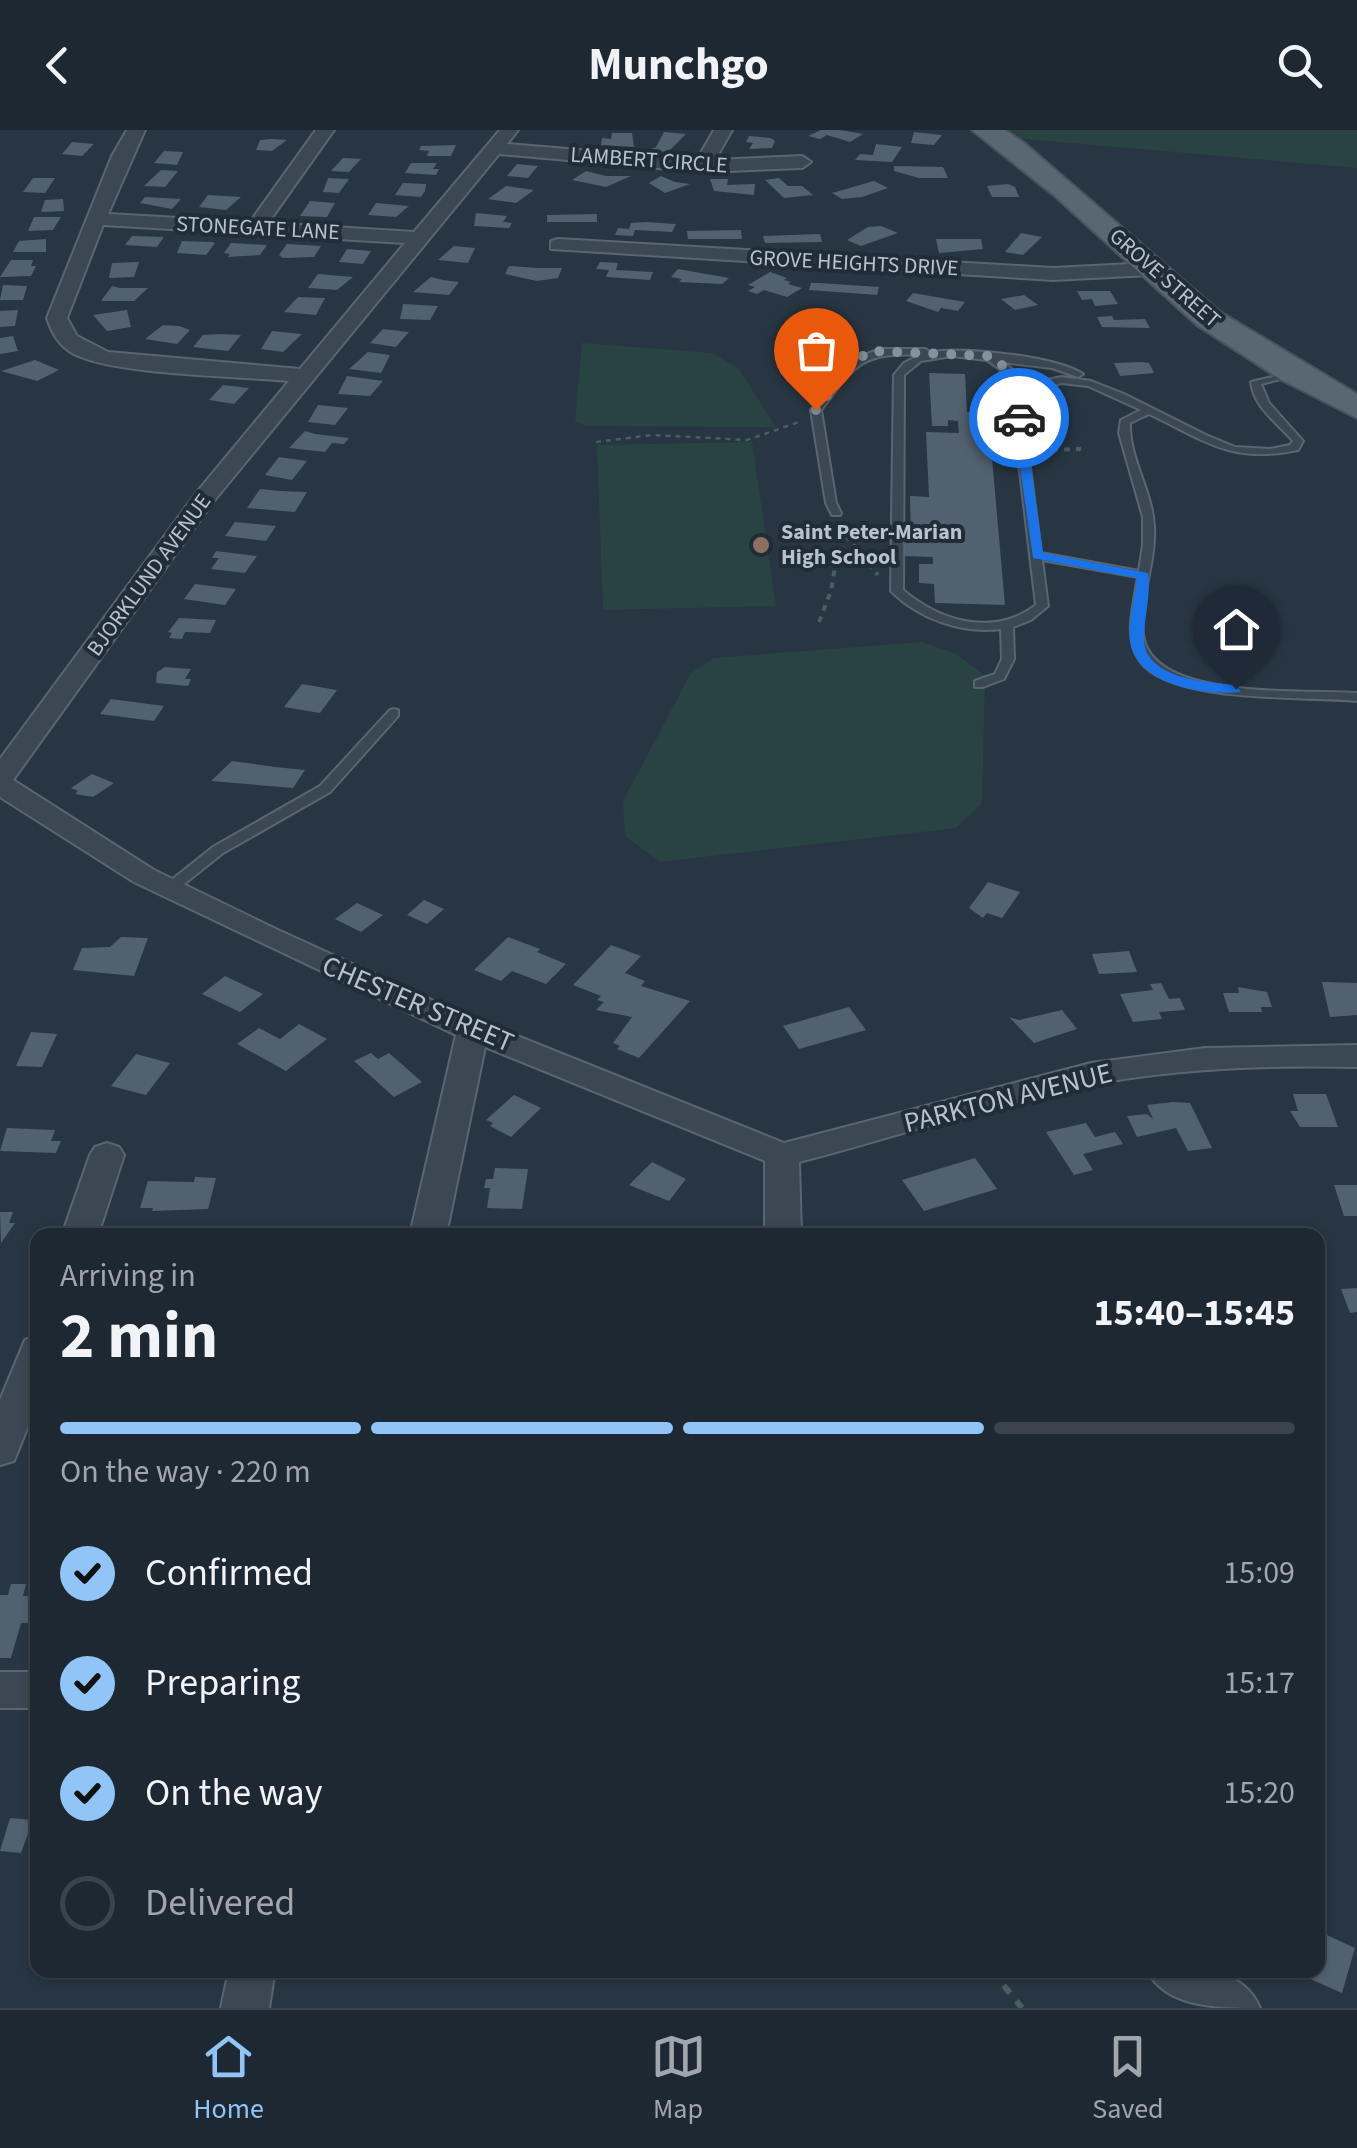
<!DOCTYPE html>
<meta charset="utf-8">
<style>
:root{--surface:#1d2832;--page:#2a343e;--text:#f1f3f6;--muted:#a0a6ac;--line:#3b444d;--accent:#91c5f8}
body{margin:0;font-family:"Source Sans 3",sans-serif;background:var(--page);color:var(--text);height:100vh;display:flex;flex-direction:column;font-size:38px;white-space:nowrap}
*{box-sizing:border-box;margin:0}
p{font-size:32px;color:var(--muted)}
.icon{flex:none;width:55px;height:55px;fill:none;stroke:currentColor;stroke-width:2;stroke-linecap:round;stroke-linejoin:round}
.map{position:relative;flex:1;overflow:hidden}
.side{position:absolute;left:30px;top:1098px;width:1295px;height:750px;display:flex;flex-direction:column;background:var(--surface);border-radius:20px;box-shadow:0 2px 8px #0004,0 0 0 2px var(--line)}
.side>*{flex:none}
.pin{position:absolute;display:grid;place-items:center;width:85px;height:85px;color:#fff;margin:-102px -42px;border-radius:50% 50% 50% 0;rotate:-45deg;box-shadow:0 0 10px #0007}
.pin .icon{rotate:45deg}
.courier{position:absolute;display:grid;place-items:center;width:100px;height:100px;margin:-50px;border:8px solid #1a73e8;border-radius:50%;background:#fff;color:#222;box-shadow:0 2px 12px #0007}
.head em{font-style:normal;font-weight:700}
.head div{display:flex;flex-direction:column-reverse}
.head{display:flex;align-items:center;justify-content:space-between;height:170px;padding:0 30px}
h1{font-size:65px;font-weight:700;line-height:75px}
.bar{display:grid;grid-template-columns:repeat(4,1fr);gap:15px 10px;align-content:center;height:120px;padding:0 30px}
.bar i{height:12px;border-radius:8px;background:var(--line)}
.bar .current{background:var(--accent)}
.bar p{grid-column:span 4}
ol{padding:0 30px;list-style:none}
li{display:flex;align-items:center;gap:30px;height:110px}
li p{margin-inline-start:auto}
li .icon{padding:10px;border-radius:50%;background:var(--accent);color:#111;stroke-width:4}
li:last-child{color:var(--muted)}
li i{width:55px;height:55px;border:5px solid var(--line);border-radius:50%}
header{display:flex;justify-content:space-between;align-items:center;height:130px;padding:0 30px;background:var(--surface);font-size:45px;font-weight:700}
.tabs{display:flex;justify-content:space-around;align-items:center;height:140px;border-top:2px solid var(--line);background:var(--surface);font-size:28px;color:var(--muted)}
.tabs a{display:grid;justify-items:center;gap:5px}
.tabs .current{color:var(--accent)}
.map>svg:first-child{display:block}
.green{fill:#294343}
.building{fill:#52616f}
.lines{fill:none;stroke-linecap:round;stroke-linejoin:round}
.service-casing{stroke:#59656f;stroke-width:4}
.minor-casing{stroke:#59656f;stroke-width:4}
.primary-casing{stroke:#48535e;stroke-width:4}
.path-far2{stroke:#475f5f;stroke-width:2.5;stroke-dasharray:5 5;stroke-linecap:butt}
.path-far1{stroke:#475f5f;stroke-width:4;stroke-dasharray:6 6;stroke-linecap:butt}
.path{stroke:#475f5f;stroke-width:6;stroke-dasharray:10 10;stroke-linecap:butt}
.service{fill:#3b4752;fill-rule:evenodd}
.minor{fill:#3b4752;fill-rule:evenodd}
.primary{fill:#596772;fill-rule:evenodd}
.route{fill:#1a73e8}
.done{stroke:#85919c;stroke-width:10;stroke-dasharray:0 18}
.education-dot{fill:#8d6e63;stroke:#202c37;stroke-width:4}
.labels{text-anchor:middle;dominant-baseline:central;stroke-width:8;stroke-linejoin:round;paint-order:stroke}
.far-street-label{font-size:22px;fill:#b8c2cc;stroke:#202c37}
.far-poi-label{font-size:22px;font-weight:bold;fill:#b8c2cc;stroke:#202c37;text-anchor:start}
.street-label{font-size:28px;fill:#b8c2cc;stroke:#202c37}
</style>
<header><svg class="icon" aria-label="back" viewBox="0 0 24 24"><path d="M15 5l-7 7 7 7"/></svg>Munchgo<svg class="icon" aria-label="search" viewBox="0 0 24 24"><circle cx="10" cy="10" r="6"/><path d="M15 15l6 6"/></svg></header>
<div class="map">
<svg width="1357" height="1878" viewBox="0 0 1357 1878">
<rect width="100%" height="100%" fill="#273642"/>
<!-- green -->
<g class="green">
<polygon points="999,0 1357,0 1357,38 1012,8"/>
<polygon points="582,213 712,223 738,238 776,297 586,296 575,291"/>
<polygon points="752,312 776,476 603,480 597,315"/>
<polygon points="922,512 956,524 985,546 982,673 956,698 660,732 625,706 623,671 691,543 714,528"/>
</g>
<!-- building -->
<g class="building">
<polygon points="821,0 840,0 863,4 850,12 827,5 820,9 808,6"/>
<polygon points="664,2 686,4 668,22 648,20 656,17"/>
<polygon points="914,2 942,5 934,15 911,13"/>
<polygon points="612,3 632,3 634,17 601,15 602,8 611,9"/>
<polygon points="749,6 771,8 775,11 772,18 749,19 753,13 746,12"/>
<polygon points="271,9 287,10 272,21 256,20 260,10"/>
<polygon points="72,12 94,14 82,26 62,24"/>
<polygon points="876,14 902,17 892,32 855,30 860,24 873,25"/>
<polygon points="456,15 451,26 427,26 429,21 419,20 421,16"/>
<polygon points="164,21 183,22 177,35 154,33"/>
<polygon points="343,28 361,29 349,42 331,41"/>
<polygon points="411,33 437,33 433,39 439,39 436,45 405,43"/>
<polygon points="517,34 538,36 528,48 507,46"/>
<polygon points="894,36 943,37 948,48 919,48 894,41"/>
<polygon points="161,40 178,41 165,57 144,56"/>
<polygon points="586,41 606,46 631,46 606,57 572,50"/>
<polygon points="661,46 675,52 690,54 665,63 649,53"/>
<polygon points="33,48 55,48 45,63 23,62"/>
<polygon points="328,48 349,49 339,63 323,62"/>
<polygon points="779,48 788,56 802,56 813,65 784,68 765,50"/>
<polygon points="710,49 728,49 727,55 755,54 754,65 714,61"/>
<polygon points="874,51 888,58 862,67 842,69 832,63"/>
<polygon points="403,53 426,54 425,61 421,67 395,65"/>
<polygon points="1008,54 1015,57 1019,67 992,67 987,56"/>
<polygon points="506,56 534,60 516,73 488,69"/>
<polygon points="208,65 241,67 226,80 199,77"/>
<polygon points="145,67 181,69 172,79 140,73"/>
<polygon points="63,69 64,81 41,82 45,70"/>
<polygon points="310,71 335,73 327,87 300,86"/>
<polygon points="376,73 409,76 396,87 368,85"/>
<polygon points="476,83 507,86 503,92 512,93 509,98 474,96"/>
<polygon points="597,84 597,92 547,92 547,85"/>
<polygon points="34,87 61,87 53,100 28,101"/>
<polygon points="631,93 646,92 676,94 672,102 635,100 633,106 615,105 618,98 629,99"/>
<polygon points="881,96 898,103 861,116 847,110 868,97"/>
<polygon points="741,100 742,109 688,109 687,101"/>
<polygon points="1021,103 1042,107 1023,125 1005,122"/>
<polygon points="820,104 822,112 765,113 763,106"/>
<polygon points="132,106 164,107 157,117 125,115"/>
<polygon points="46,109 46,122 13,122 19,111"/>
<polygon points="936,109 981,109 983,119 939,123"/>
<polygon points="182,111 212,112 215,113 206,125 177,123"/>
<polygon points="231,113 267,115 260,125 228,127 230,124 224,123"/>
<polygon points="287,114 321,116 314,127 283,128 279,125"/>
<polygon points="454,116 475,118 468,133 438,130"/>
<polygon points="347,119 371,121 363,134 339,132"/>
<polygon points="11,130 33,130 31,136 36,136 31,146 0,147"/>
<polygon points="139,132 134,147 109,148 112,133"/>
<polygon points="600,132 618,133 616,140 653,142 650,150 606,147 609,140 596,139"/>
<polygon points="509,136 539,138 562,138 558,148 537,151 505,144"/>
<polygon points="678,139 729,148 722,154 679,152 682,149 671,147"/>
<polygon points="770,142 787,148 784,150 791,152 788,154 802,158 787,167 764,160 757,164 748,161 755,157 748,155"/>
<polygon points="318,144 353,147 337,160 308,158"/>
<polygon points="431,147 443,150 459,152 449,165 413,162"/>
<polygon points="811,153 820,153 879,157 877,165 809,160"/>
<polygon points="3,155 27,156 23,170 0,170"/>
<polygon points="112,156 120,158 148,158 134,171 101,171"/>
<polygon points="1077,161 1110,161 1118,174 1095,176 1092,169 1082,170"/>
<polygon points="913,163 965,172 958,181 941,178 938,182 906,171"/>
<polygon points="1024,165 1038,175 1015,180 1001,169"/>
<polygon points="298,167 325,168 316,185 284,182"/>
<polygon points="403,174 438,176 430,190 400,189"/>
<polygon points="18,180 15,196 0,197 0,181"/>
<polygon points="127,180 131,197 107,201 93,185"/>
<polygon points="1112,186 1114,190 1145,189 1150,198 1102,197 1097,187"/>
<polygon points="163,195 179,196 190,200 177,214 145,209"/>
<polygon points="383,199 409,202 396,217 370,213"/>
<polygon points="272,201 302,204 283,222 261,219"/>
<polygon points="221,204 241,205 228,221 193,217 203,205"/>
<polygon points="13,206 18,221 0,224 0,208"/>
<polygon points="368,222 390,225 381,243 349,239"/>
<polygon points="35,230 59,240 37,251 1,241"/>
<polygon points="1142,232 1149,233 1154,243 1120,246 1114,233"/>
<polygon points="929,243 965,244 967,282 988,283 1005,475 935,473 934,454 919,453 919,434 933,434 933,427 903,426 903,410 911,411 910,366 929,367 926,302 959,303 958,291 948,290 948,296 932,296"/>
<polygon points="347,246 383,251 370,266 338,264"/>
<polygon points="223,255 249,258 234,274 209,270"/>
<polygon points="318,275 348,278 335,295 308,292"/>
<polygon points="305,301 315,304 349,308 344,314 332,313 325,322 289,318"/>
<polygon points="279,327 307,331 292,350 265,345"/>
<polygon points="260,359 280,361 307,362 295,382 247,378"/>
<polygon points="235,392 276,396 266,411 225,406"/>
<polygon points="216,421 257,426 245,443 211,439 219,428 212,428"/>
<polygon points="195,454 236,459 225,475 184,469"/>
<polygon points="179,488 216,490 210,503 185,502 182,509 169,508 172,503 168,502"/>
<polygon points="165,537 191,539 185,549 191,549 188,556 156,553 157,542"/>
<polygon points="302,554 337,560 320,583 284,577"/>
<polygon points="111,569 164,576 154,591 100,584"/>
<polygon points="232,631 275,637 305,640 293,658 211,651"/>
<polygon points="92,644 114,653 93,667 75,664 78,661 71,658"/>
<polygon points="988,752 1020,762 1002,788 987,783 983,788 969,778"/>
<polygon points="424,770 444,779 427,794 407,785"/>
<polygon points="357,773 383,785 361,802 335,789"/>
<polygon points="121,807 148,808 134,846 73,840 82,818 110,817"/>
<polygon points="508,807 540,819 537,822 566,834 546,854 512,841 501,851 474,840"/>
<polygon points="611,815 641,826 625,843 645,851 641,856 690,871 639,928 617,919 620,916 613,913 632,887 596,880 604,872 597,870 601,866 573,855"/>
<polygon points="1129,821 1137,842 1099,844 1092,824"/>
<polygon points="225,846 263,864 240,882 202,864"/>
<polygon points="1322,852 1357,853 1357,885 1330,887"/>
<polygon points="1161,853 1169,869 1180,868 1185,880 1159,882 1162,889 1133,892 1120,864 1153,860 1150,854"/>
<polygon points="1238,857 1267,862 1272,877 1261,877 1262,882 1229,882 1223,863 1239,863"/>
<polygon points="849,877 866,900 799,919 783,896"/>
<polygon points="1062,880 1077,899 1034,913 1009,887 1019,890"/>
<polygon points="299,894 327,909 286,941 237,914 259,898 280,909"/>
<polygon points="31,902 57,904 42,937 16,936"/>
<polygon points="371,923 378,929 389,923 422,952 394,967 354,931"/>
<polygon points="136,924 170,933 146,965 111,956"/>
<polygon points="1293,964 1326,964 1338,997 1300,997 1290,981 1298,981"/>
<polygon points="514,965 541,978 511,1007 490,996 493,993 486,990"/>
<polygon points="1173,972 1190,973 1212,1018 1188,1021 1176,998 1137,1007 1127,986 1147,984 1153,989 1147,975"/>
<polygon points="1086,993 1095,1007 1115,1002 1123,1014 1083,1024 1093,1040 1074,1045 1046,1002"/>
<polygon points="7,998 55,1000 51,1011 61,1011 56,1023 0,1021"/>
<polygon points="975,1028 997,1059 924,1081 902,1050"/>
<polygon points="652,1032 686,1049 669,1071 629,1055"/>
<polygon points="495,1038 528,1039 522,1079 487,1078 490,1058 484,1058 486,1049 493,1049"/>
<polygon points="195,1047 216,1048 208,1079 152,1081 153,1078 140,1078 148,1051 194,1052"/>
<polygon points="1334,1055 1357,1055 1357,1086 1344,1086"/>
<polygon points="0,1082 13,1082 9,1093 15,1093 1,1113"/>
<polygon points="128,1098 171,1099 169,1105 126,1105"/>
<polygon points="1357,1158 1357,1182 1350,1183 1341,1159"/>
<polygon points="11,1454 26,1454 23,1466 38,1466 38,1473 32,1493 21,1493 11,1528 0,1528 0,1465 8,1465"/>
<polygon points="10,1688 33,1690 21,1723 0,1721"/>
<polygon points="1318,1801 1355,1818 1342,1863 1290,1840 1318,1840"/>
</g>
<g class="lines">
<!-- service casing -->
<g class="service-casing">
<g id="service">
<path d="M884,219h41l5,3c35,-5 124,4 153,22l-5,3 -26,-9 -50,-6 29,21 31,-6 29,4 33,13 82,41 29,12 35,2 20,-4 3,-4c-16,-19 -39,-33 -42,-59l46,-11v4l-36,9 8,19 34,38 -5,9c-67,14 -92,-9 -149,-36l-19,9c-1,37 23,68 24,105 2,35 -15,71 -11,106 7,68 164,55 214,59v8c-50,-5 -186,3 -217,-40 -17,-23 -6,-58 -2,-84l-96,-17 6,46 -17,14 -18,7 1,32 -10,20 -21,8h-8v-6l20,-7 7,-15 -1,-30c-39,5 -82,-10 -110,-38l3,-216 10,-12 16,-8c-59,-3 -65,10 -99,55l15,93 5,10 -1,2h-8l-6,-12 -15,-93c22,-30 35,-54 73,-61zM952,226l35,4 38,28 -12,25 23,192c-42,32 -95,17 -133,-15l1,-215 17,-14zM1062,253l26,3 53,24 -20,10 -2,13 24,84v28l-4,26 -98,-18 -18,-140 11,-24z"/>
<polygon points="394,579 398,580 398,586 330,662 223,723 174,762 164,762 162,759 164,756 213,717 320,656 390,580"/>
</g>
</g>
<!-- minor casing -->
<g class="minor-casing">
<g id="minor">
<path d="M127,0h18l-37,84 142,8 66,-92h18l-66,93 146,9 86,-102h18l-11,14 190,16 17,-30h18l-17,30 87,-4 9,6 -9,6 -99,4 -204,-18 -286,348 -200,278 141,90 124,60 182,83 324,130 307,-80 114,-15 152,-3v22c-90,-2 -180,1 -268,18 -99,19 -193,52 -290,77l2,73h-36v-74l-280,-114 -39,188h-36l46,-200 -322,-153 -134,-85v-38l197,-267 92,-111c-51,-5 -174,-6 -215,-27 -15,-8 -22,-21 -27,-36l65,-162zM103,95l302,18 -105,126 -192,-17 -31,-16 -10,-18z"/>
<polygon points="558,109 1053,138 1151,133 1161,139 1151,145 1053,150 551,119 551,111"/>
<polygon points="107,1013 119,1017 124,1025 98,1105 62,1105 90,1025 95,1017"/>
<polygon points="38,1206 38,1271 14,1331 0,1335 0,1270 25,1210"/>
<rect x="0" y="1542" width="38" height="36"/>
<polygon points="229,1840 275,1840 269,1878 221,1878"/>
<path d="M1147,1840c41,0 94,-7 113,38 -42,0 -94,0 -113,-38z"/>
</g>
</g>
<!-- primary casing -->
<g class="primary-casing">
<polygon id="primary" points="972,0 1005,0 1024,13 1220,182 1357,264 1357,288 1280,249 1197,195 1056,67"/>
</g>
<!-- path-far2 -->
<g class="path-far2">
<polyline points="981,280 1004,280"/>
<polyline points="596,312 652,305 747,310 799,292"/>
</g>
<!-- path-far1 -->
<g class="path-far1">
<polyline points="1040,320 1081,319"/>
<polyline points="838,396 878,445"/>
<polyline points="819,492 831,461 841,402"/>
</g>
<!-- path -->
<polyline class="path" points="991,1840 1022,1878"/>
<!-- service -->
<use href="#service" class="service"/>
<!-- minor -->
<use href="#minor" class="minor"/>
<!-- primary -->
<use href="#primary" class="primary"/>
</g>
<!-- route -->
<path class="route" d="M1019,284l5,4 19,135 105,20c3,19 -3,42 -4,62 -3,44 62,47 92,50l5,7c-35,4 -106,-7 -111,-52 -2,-19 5,-43 7,-62l-104,-20 -20,-140z"/>
<g class="lines">
<!-- done -->
<polyline class="done" points="816,280 853,232 871,221 990,226 1030,257 1021,270 1019,288"/>
</g>
<!-- markers -->
<circle class="education-dot" cx="761" cy="415" r="10"/>
<g class="labels">
<!-- far-street labels -->
<g class="far-street-label">
<text transform="translate(649 30) rotate(4)">LAMBERT CIRCLE</text>
<text transform="translate(258 98) rotate(3)">STONEGATE LANE</text>
<text transform="translate(854 133) rotate(3)">GROVE HEIGHTS DRIVE</text>
<text transform="translate(1165 148) rotate(41)">GROVE STREET</text>
<text transform="translate(149 445) rotate(-54)">BJORKLUND AVENUE</text>
</g>
<!-- far-poi labels -->
<g class="far-poi-label">
<text x="781" y="402">Saint Peter-Marian<tspan x="781" dy="25">High School</tspan></text>
</g>
<!-- street labels -->
<g class="street-label">
<text transform="translate(418 874) rotate(23)">CHESTER STREET</text>
<text transform="translate(1008 968) rotate(-14)">PARKTON AVENUE</text>
</g>
</g>
</svg>
<div class="pin" style="left:816px;top:280px;background:#ea580c"><svg class="icon" aria-label="bag" viewBox="0 0 24 24"><path d="M5 8h14l-1 12H6zM9 8a3 3 0 0 1 6 0"/></svg></div>
<div class="pin" style="left:1236px;top:559px;background:#1f2937"><svg class="icon" aria-label="home" viewBox="0 0 24 24"><path d="M3 11l9-7 9 7M6 9v11h12V9"/></svg></div>
<div class="courier" style="left:1019px;top:288px"><svg class="icon" aria-label="car" viewBox="0 0 24 24"><path d="M5 17H2v-5l4-1 3-4h7l3 4 3 1v5h-3M9 17h6M6 11h13"/><circle cx="7" cy="17" r="2"/><circle cx="17" cy="17" r="2"/></svg></div>
<section class="side">
<div class="head"><div><h1>2 min</h1><p>Arriving in</p></div><em>15:40–15:45</em></div>
<div class="bar"><i class="current"></i><i class="current"></i><i class="current"></i><i></i><p>On the way · 220 m</p></div>
<ol>
<li><svg class="icon" aria-label="check" viewBox="0 0 24 24"><path d="M5 12l5 5 9-10"/></svg>Confirmed<p>15:09</p></li>
<li><svg class="icon" aria-label="check" viewBox="0 0 24 24"><path d="M5 12l5 5 9-10"/></svg>Preparing<p>15:17</p></li>
<li><svg class="icon" aria-label="check" viewBox="0 0 24 24"><path d="M5 12l5 5 9-10"/></svg>On the way<p>15:20</p></li>
<li><i></i>Delivered</li>
</ol>
</section>
</div>
<nav class="tabs">
<a class="current"><svg class="icon" aria-label="home" viewBox="0 0 24 24"><path d="M3 11l9-7 9 7M6 9v11h12V9"/></svg>Home</a>
<a><svg class="icon" aria-label="map" viewBox="0 0 24 24"><path d="M3 6l6-2 6 2 6-2v14l-6 2-6-2-6 2zM9 4v14M15 6v14"/></svg>Map</a>
<a><svg class="icon" aria-label="saved" viewBox="0 0 24 24"><path d="M7 4h10v16l-5-4-5 4z"/></svg>Saved</a>
</nav>
